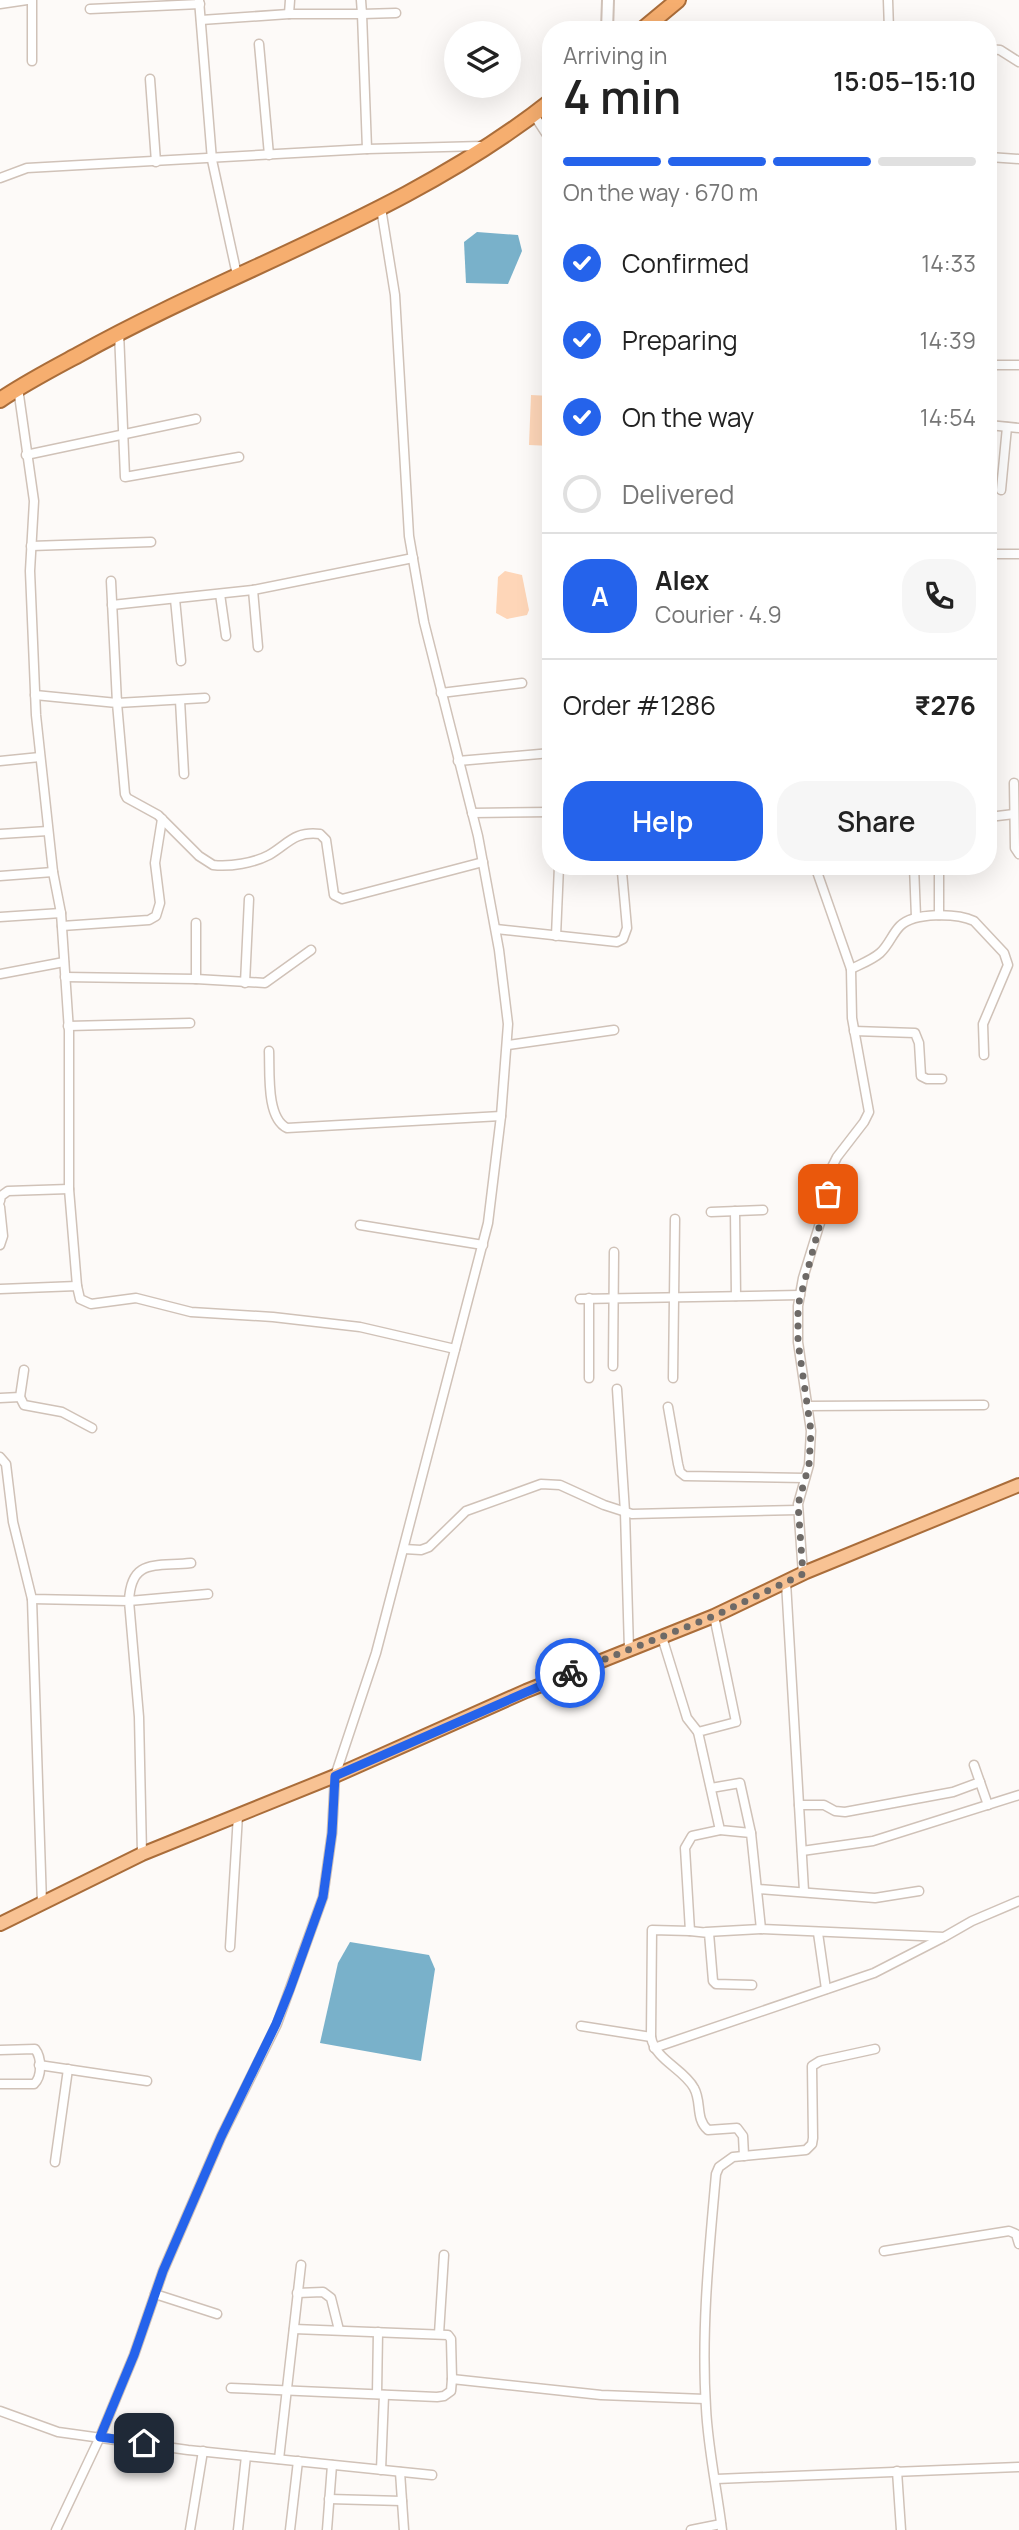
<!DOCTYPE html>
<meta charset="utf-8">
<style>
:root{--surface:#fff;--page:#f6f6f6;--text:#222;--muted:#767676;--line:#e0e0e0;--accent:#2563eb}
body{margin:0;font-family:Manrope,sans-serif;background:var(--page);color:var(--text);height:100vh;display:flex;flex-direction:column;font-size:26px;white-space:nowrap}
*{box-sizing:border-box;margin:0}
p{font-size:23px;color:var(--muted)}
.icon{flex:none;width:38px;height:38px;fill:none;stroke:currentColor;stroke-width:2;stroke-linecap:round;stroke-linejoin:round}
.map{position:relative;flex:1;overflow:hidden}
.panel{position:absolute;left:542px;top:21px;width:455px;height:854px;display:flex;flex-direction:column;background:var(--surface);border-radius:28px;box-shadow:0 7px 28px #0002}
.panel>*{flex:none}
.buttons{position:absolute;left:444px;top:21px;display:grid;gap:14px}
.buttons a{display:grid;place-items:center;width:77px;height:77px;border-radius:50%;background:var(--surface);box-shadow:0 7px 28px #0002;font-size:35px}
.pin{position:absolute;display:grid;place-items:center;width:60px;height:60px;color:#fff;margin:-30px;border-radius:14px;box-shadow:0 4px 10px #0006}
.courier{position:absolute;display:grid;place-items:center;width:70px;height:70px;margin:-35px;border:5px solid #2563eb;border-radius:50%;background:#fff;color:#222;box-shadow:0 2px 9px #0007}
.overview em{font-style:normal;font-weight:600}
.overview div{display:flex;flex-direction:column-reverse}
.overview{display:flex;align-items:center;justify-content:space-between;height:119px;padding:0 21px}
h1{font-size:46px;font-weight:600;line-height:52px}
.bar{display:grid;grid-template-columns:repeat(4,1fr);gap:10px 7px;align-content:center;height:84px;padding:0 21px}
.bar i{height:9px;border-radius:5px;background:var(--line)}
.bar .active{background:var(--accent)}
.bar p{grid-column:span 4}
.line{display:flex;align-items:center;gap:18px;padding:0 21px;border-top:2px solid var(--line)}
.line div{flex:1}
.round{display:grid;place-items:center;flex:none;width:74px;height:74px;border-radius:28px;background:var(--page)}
ol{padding:0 21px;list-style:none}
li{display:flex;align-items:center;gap:21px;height:77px}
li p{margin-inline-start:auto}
li .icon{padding:7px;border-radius:50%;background:var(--accent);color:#fff;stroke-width:4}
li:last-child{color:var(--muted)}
li i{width:38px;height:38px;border:4px solid var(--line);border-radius:50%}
.button{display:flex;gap:14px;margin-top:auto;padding:14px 21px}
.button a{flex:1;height:80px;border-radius:28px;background:var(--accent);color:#fff;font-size:28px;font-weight:600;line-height:80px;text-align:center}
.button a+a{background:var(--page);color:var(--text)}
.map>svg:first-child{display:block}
.green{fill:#fed6b8}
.water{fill:#79b1ca}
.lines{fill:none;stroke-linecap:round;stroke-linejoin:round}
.minor-casing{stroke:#d0c2b8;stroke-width:11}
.tertiary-casing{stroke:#d0c2b8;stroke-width:14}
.primary-casing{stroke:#aa6d3a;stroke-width:16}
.trunk-casing{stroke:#aa6d3a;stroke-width:18}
.minor{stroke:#fff;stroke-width:8}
.tertiary{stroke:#fff;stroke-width:10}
.primary{stroke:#f8c293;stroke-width:12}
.trunk{stroke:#f6ae6f;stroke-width:14}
.done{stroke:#6e6a67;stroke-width:7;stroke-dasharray:0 12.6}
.route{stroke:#2563eb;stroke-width:9}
</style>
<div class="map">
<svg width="1019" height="2530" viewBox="0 0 1019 2530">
<rect width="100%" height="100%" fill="#fdfaf8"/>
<!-- green -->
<g class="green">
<polygon points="531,395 551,396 551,446 529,445"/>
<polygon points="505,571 522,575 529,610 527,615 507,619 496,613 498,577"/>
</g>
<!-- water -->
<g class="water">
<polygon points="477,232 518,235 522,251 508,284 466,283 464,242"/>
<polygon points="350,1942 429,1955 435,1969 421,2061 320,2043 338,1963"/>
</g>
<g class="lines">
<!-- minor casing -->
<g class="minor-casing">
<g id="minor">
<polyline points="199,0 212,160 237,275"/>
<polyline points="361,0 362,14 396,13"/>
<polyline points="888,0 889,30"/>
<polyline points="0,4 27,0"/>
<polyline points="90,9 200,4"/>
<polyline points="289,14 290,0"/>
<polyline points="201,20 289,14 362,14 367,149"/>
<polyline points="259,44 269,155"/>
<polyline points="989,49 1000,50 1019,62"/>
<polyline points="32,61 32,0"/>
<polyline points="150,79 156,162"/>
<polyline points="534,115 551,141"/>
<polyline points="989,157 1019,159"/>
<polyline points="0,178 27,168 367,149 482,146"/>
<polyline points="119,332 125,477 239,457"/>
<polyline points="989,365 1019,365"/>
<polyline points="18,388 34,501 30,571 36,715 53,872 61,913 69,1031 69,1189 77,1286"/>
<polyline points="989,425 1019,428"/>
<polyline points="26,455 196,419"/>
<polyline points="1001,490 1007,427"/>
<polyline points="31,546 151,542"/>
<polyline points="989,554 1019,554"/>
<polyline points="111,581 117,703 205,698"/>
<polyline points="253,590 258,647"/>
<polyline points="220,594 226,636"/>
<polyline points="175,599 181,661"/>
<polyline points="112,605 253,590 413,558"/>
<polyline points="441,693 522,683"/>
<path d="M35,695l82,8 8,91 2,4 31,17 41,41 14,9c17,2 41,-2 56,-10 19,-11 25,-24 51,-21l6,6 8,55 8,4 141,-37"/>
<polyline points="180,700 184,774"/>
<polyline points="0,761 40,757"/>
<polyline points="458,761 551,753"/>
<polyline points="1014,783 1015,848 1019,854"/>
<polyline points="472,813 551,812"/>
<polyline points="989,817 1014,814"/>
<polyline points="0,834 48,831"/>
<polyline points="914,866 916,917"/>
<polyline points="939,866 939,915"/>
<polyline points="0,876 53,872"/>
<polyline points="0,917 61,913"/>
<polyline points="62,926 149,920 156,916 160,903 155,863 162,819"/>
<polyline points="496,929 617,942 623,939 627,928 622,872"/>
<polyline points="556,936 559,866"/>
<path d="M851,969c10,-5 21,-9 29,-16 9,-8 12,-19 20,-27 14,-14 57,-13 74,-5l30,32 4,12 -25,59 1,31"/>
<polyline points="0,974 64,962"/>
<polyline points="65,977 196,979 265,983 311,950"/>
<polyline points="196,979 196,923"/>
<polyline points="245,983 249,899"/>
<polyline points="68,1026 190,1023"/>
<polyline points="854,1031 915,1033 919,1043 921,1076 927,1079 942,1079"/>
<polyline points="508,1045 614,1030"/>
<path d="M269,1051c1,21 -3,67 18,77l214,-12"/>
<polyline points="0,1201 1,1196 8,1191 69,1189"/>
<polyline points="0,1207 3,1236 0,1245"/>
<polyline points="735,1211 736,1296"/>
<polyline points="711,1212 763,1210"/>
<polyline points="360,1225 483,1245"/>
<polyline points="0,1289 77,1286 80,1299 91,1304 136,1298 191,1312 273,1317 360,1327 455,1349"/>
<polyline points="580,1299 800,1295"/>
<polyline points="613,1366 614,1252"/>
<polyline points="589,1378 589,1298"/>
<polyline points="673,1378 675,1219"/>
<polyline points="617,1389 625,1512 629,1650"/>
<polyline points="20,1397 24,1405 62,1412 92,1428"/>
<polyline points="0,1398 20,1397 24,1370"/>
<polyline points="807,1406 984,1405"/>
<polyline points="668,1407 678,1464 680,1472 685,1476 805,1478"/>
<polyline points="0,1457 6,1464 13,1522 32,1599 129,1601 139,1717 142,1854"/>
<polyline points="404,1549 421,1550 429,1547 466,1511 541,1484 560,1485 604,1505 632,1514 798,1510"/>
<path d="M191,1563c-36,4 -60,-5 -62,38l79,-7"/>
<polyline points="803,1574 798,1504 809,1465 811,1431 798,1342 798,1306 803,1278 824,1210 832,1167 837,1157 864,1122 869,1112 852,1018 851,969 815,866"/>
<polyline points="786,1582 804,1891"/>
<polyline points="32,1599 42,1904"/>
<polyline points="714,1616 736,1722 698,1732 720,1830 751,1833 761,1929 944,1937 972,1921 1019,1901"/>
<polyline points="662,1637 687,1718 698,1732"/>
<polyline points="974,1765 988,1805"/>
<polyline points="711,1788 740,1783 751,1833"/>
<polyline points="799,1805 824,1805 835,1811 845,1812 953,1792 980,1782"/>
<path d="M720,1830l-28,6 -7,12 5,83 -38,-1 -1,107c4,23 33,32 43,51 8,14 1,31 14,42l29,-2 6,8 1,20"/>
<polyline points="802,1851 873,1841 1019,1795"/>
<polyline points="758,1889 875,1898 919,1891"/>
<polyline points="690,1931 709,1933 713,1981 716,1984 752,1985"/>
<polyline points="706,1932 761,1929"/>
<polyline points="818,1933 826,1989"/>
<polyline points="230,1947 238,1815"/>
<polyline points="581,2026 651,2037"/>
<polyline points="654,2048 874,1973 942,1938"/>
<path d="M0,2050l35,-1c7,9 7,28 -1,35h-34"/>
<polyline points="39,2065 147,2081"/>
<polyline points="55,2162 68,2069"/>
<polyline points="884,2251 1009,2231 1016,2234 1019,2244"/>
<polyline points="297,2293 323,2292 331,2298 339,2330"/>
<polyline points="155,2294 217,2314"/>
<polyline points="294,2329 448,2335 451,2339 452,2379"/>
<polyline points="439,2334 444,2255"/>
<polyline points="231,2388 437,2397 444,2396 451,2391 452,2379 601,2395 705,2399"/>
<polyline points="377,2394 378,2332"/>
<polyline points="0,2411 58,2432 188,2450 432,2475"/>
<polyline points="279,2459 301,2265"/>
<polyline points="381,2470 384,2395"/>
<polyline points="897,2471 901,2530"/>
<polyline points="400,2472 404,2530"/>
<polyline points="716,2479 1019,2467"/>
<polyline points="329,2499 402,2501"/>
<polyline points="56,2530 100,2437 134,2355 163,2271 221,2137 277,2024 323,1897 332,1833 335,1776 376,1653 488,1223 501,1116 508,1024 499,950 478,836 424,622 409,536 395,295 381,208"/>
<polyline points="190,2530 203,2451"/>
<polyline points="238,2530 246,2456"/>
<polyline points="290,2530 298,2461"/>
<polyline points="327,2530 332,2465"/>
<polyline points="691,2530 721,2524"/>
<path d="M722,2530c-5,-41 -14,-81 -16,-122 -5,-78 3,-156 10,-234l3,-7 14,-10 73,-7 6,-6 1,-6 -1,-72 8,-5 55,-12"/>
</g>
</g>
<!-- tertiary casing -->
<g class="tertiary-casing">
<polyline id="tertiary" points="607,30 608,0"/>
</g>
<!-- primary casing -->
<g class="primary-casing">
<polyline id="primary" points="0,1924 142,1854 335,1776 526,1691 714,1616 806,1572 1019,1485"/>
</g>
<!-- trunk casing -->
<g class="trunk-casing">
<g id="trunk">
<polyline points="642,30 678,0"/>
<path d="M0,400c25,-17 52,-31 78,-45 156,-87 332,-142 473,-254"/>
</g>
</g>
<!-- minor -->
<use href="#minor" class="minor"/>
<!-- tertiary -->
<use href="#tertiary" class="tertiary"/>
<!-- primary -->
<use href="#primary" class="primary"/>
<!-- trunk -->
<use href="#trunk" class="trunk"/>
</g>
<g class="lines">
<!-- done -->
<polyline class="done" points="570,1673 714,1616 803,1574 798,1504 809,1465 811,1431 798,1342 798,1306 828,1194"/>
<!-- route -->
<polyline class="route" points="144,2443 100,2437 134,2355 163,2271 221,2137 276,2024 290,1989 323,1897 332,1833 335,1776 570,1673"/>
</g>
</svg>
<div class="buttons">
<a><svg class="icon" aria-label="layers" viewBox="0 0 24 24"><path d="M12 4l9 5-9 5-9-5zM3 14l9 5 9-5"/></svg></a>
</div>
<div class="pin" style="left:828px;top:1194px;background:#ea580c"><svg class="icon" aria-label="bag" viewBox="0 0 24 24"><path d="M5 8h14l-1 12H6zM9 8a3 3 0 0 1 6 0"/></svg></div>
<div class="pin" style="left:144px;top:2443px;background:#1f2937"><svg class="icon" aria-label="home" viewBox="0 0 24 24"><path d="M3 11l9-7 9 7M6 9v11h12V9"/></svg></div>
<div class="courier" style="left:570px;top:1673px"><svg class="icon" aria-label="bike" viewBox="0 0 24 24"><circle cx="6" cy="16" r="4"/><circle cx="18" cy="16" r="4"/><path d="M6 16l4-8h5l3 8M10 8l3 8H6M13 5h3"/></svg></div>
<section class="panel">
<div class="overview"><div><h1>4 min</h1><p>Arriving in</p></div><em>15:05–15:10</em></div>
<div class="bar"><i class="active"></i><i class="active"></i><i class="active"></i><i></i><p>On the way · 670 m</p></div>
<ol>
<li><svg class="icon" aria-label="check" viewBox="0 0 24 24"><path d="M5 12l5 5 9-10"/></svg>Confirmed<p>14:33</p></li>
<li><svg class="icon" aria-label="check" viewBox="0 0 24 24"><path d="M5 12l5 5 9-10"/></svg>Preparing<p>14:39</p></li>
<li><svg class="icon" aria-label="check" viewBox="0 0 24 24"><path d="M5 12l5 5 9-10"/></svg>On the way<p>14:54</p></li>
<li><i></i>Delivered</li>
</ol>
<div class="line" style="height:126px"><b class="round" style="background:var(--accent);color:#fff">A</b><div><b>Alex</b><p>Courier · 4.9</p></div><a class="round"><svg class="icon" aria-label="phone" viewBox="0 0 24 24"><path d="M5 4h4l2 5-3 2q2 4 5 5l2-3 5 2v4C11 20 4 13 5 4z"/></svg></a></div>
<div class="line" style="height:91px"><div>Order #1286</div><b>₹276</b></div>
<div class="button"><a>Help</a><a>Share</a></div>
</section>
</div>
